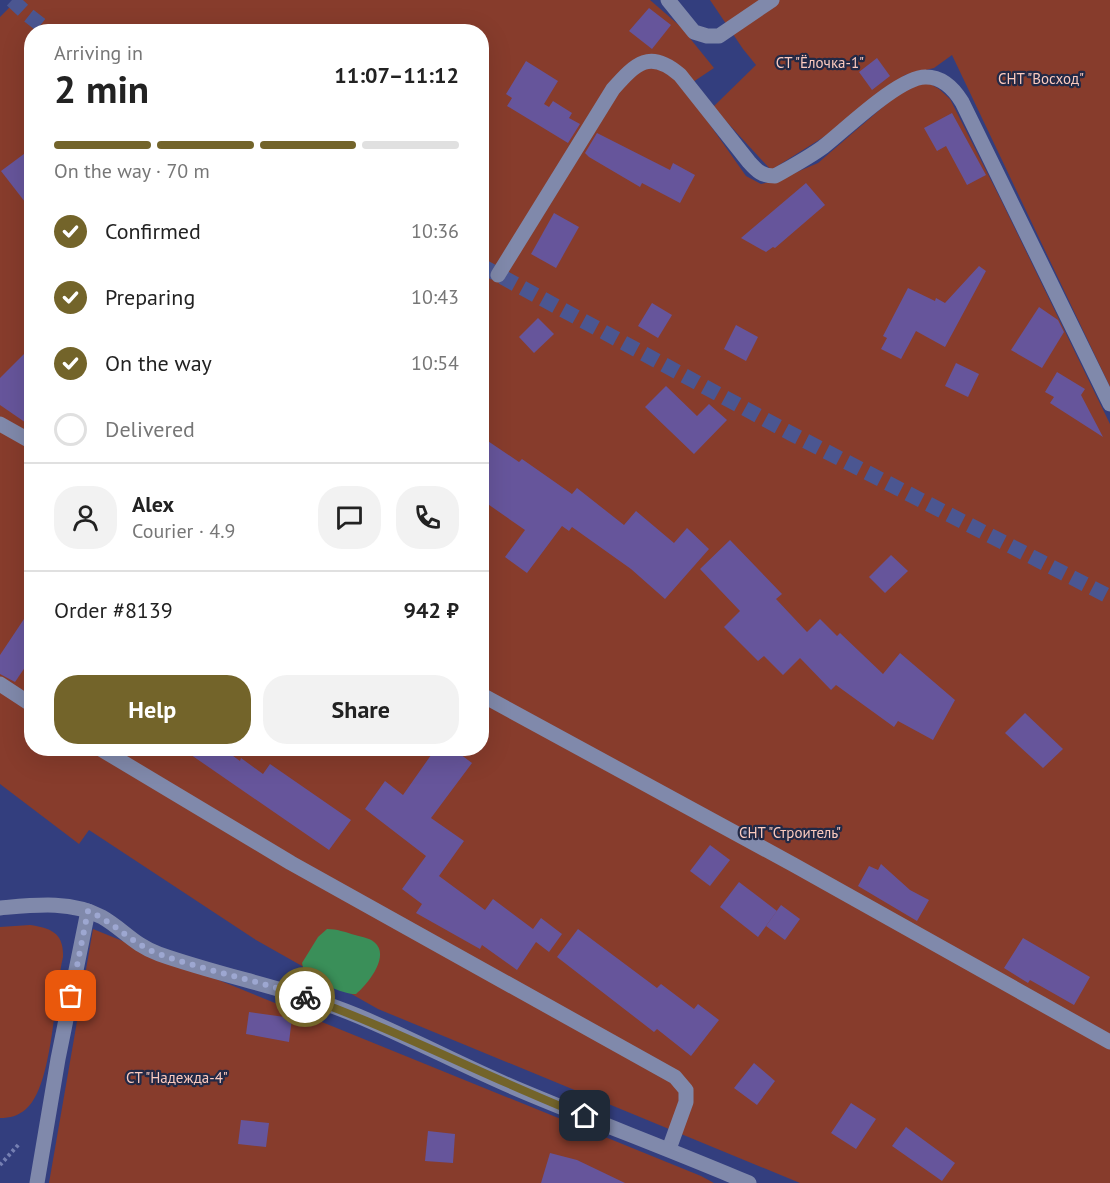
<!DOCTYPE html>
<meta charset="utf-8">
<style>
:root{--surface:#fff;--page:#f2f2f2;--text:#222;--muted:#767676;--line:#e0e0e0;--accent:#73642a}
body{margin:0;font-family:"PT Sans",sans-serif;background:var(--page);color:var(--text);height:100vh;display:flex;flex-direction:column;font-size:22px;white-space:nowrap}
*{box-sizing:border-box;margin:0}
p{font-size:20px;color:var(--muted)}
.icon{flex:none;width:33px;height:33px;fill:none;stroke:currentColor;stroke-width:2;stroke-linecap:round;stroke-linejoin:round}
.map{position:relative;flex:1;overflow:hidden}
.drawer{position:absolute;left:24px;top:24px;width:465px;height:732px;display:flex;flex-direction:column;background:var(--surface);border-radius:24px;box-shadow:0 6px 24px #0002}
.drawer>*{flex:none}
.pin{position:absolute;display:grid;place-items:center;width:51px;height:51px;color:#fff;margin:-26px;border-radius:12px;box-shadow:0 3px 9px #0006}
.courier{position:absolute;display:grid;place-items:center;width:60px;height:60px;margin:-30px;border:4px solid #73642a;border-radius:50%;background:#fff;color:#222;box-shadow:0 2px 8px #0007}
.head em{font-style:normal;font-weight:700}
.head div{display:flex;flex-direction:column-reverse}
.head{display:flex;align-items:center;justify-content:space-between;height:102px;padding:0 30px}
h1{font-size:39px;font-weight:700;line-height:45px}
.bar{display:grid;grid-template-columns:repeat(4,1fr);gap:9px 6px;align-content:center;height:72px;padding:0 30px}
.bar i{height:8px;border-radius:4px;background:var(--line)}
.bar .current{background:var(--accent)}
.bar p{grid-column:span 4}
.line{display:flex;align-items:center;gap:15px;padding:0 30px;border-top:2px solid var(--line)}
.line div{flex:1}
.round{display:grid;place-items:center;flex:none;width:63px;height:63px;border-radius:24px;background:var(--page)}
ol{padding:0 30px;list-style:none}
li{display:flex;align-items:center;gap:18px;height:66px}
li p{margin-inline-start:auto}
li .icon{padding:6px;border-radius:50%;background:var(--accent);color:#fff;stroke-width:4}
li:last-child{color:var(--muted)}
li i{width:33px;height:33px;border:3px solid var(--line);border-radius:50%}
.button{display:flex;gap:12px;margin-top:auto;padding:12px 30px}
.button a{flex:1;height:69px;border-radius:24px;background:var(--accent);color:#fff;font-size:24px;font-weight:700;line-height:69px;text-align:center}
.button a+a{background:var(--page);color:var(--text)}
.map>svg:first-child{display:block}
.green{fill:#873c2c;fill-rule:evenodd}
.water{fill:#3a8f59}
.building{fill:#66559b}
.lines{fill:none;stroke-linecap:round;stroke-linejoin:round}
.minor-tunnel{stroke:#4b5691;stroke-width:15;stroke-dasharray:15 8;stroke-linecap:butt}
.path{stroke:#757fb2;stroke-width:4;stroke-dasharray:3 3;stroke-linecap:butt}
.minor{stroke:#8089ab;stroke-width:15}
.done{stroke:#9da7d1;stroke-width:6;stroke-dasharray:0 10.8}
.route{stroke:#73642a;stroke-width:8}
.labels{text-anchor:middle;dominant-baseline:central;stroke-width:4.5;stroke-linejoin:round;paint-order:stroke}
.park-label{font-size:15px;fill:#fccbbf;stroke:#222946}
</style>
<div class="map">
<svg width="1110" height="1183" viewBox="0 0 1110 1183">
<rect width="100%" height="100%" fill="#333e7e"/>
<!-- green -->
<g class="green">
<path d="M17,0h633l30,26 34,42 -30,20 62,88 15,8 17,-4 40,-17 88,-76 21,-5 12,7 11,10 51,101 109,224v759h-310l-422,-174 -122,-69 -167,-110 -10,14 -79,-60v-767zM32,32h450v716h-450z"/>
<polygon points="710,0 1110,0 1110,387 952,55 934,68 905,75 830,133 771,170 713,107 756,65 743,49"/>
<path d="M30,925c21,3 34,8 33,32 -9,37 -10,129 -37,152 -8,7 -16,9 -26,9v-191z"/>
<polygon points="93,929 701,1176 714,1183 49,1183"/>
</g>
<!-- water -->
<path class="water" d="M327,929c10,0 18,3 28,6 7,2 17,3 22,10 11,14 -10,40 -21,49 -11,1 -43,-13 -50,-22 -3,-3 -3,-5 -4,-9l16,-26z"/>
<!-- building -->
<g class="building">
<polygon points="649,8 671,25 652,49 629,31"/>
<polygon points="877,58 890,76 872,90 859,72"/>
<polygon points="526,61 558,81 544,104 549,107 553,101 572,113 569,118 580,124 568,143 507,106 512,98 506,94"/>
<polygon points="952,113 986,175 967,185 946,146 937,151 924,128"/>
<polygon points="597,133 670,170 673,163 695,175 680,203 642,183 640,187 589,157 585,153"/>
<polygon points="32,148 32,211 1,171"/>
<polygon points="806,183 825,205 775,248 773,247 766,252 741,238"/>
<polygon points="554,213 579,227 556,268 531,254"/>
<polygon points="979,266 986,271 945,347 916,331 901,359 881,349 887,338 883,336 908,288 935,301 936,298 945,303"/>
<polygon points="652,303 672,315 658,338 638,326"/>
<polygon points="1039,307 1058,320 1064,332 1042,368 1011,350"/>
<polygon points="538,318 554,334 534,353 519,337"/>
<polygon points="736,325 758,337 746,361 724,349"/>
<polygon points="32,346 32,427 0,405 0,378"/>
<polygon points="956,363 979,374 968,397 945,386"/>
<polygon points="1057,372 1085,389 1081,395 1103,437 1050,403 1054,397 1045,392"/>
<polygon points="666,386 697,416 709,404 727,420 694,454 645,407"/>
<polygon points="482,437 519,462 522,459 572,494 577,488 624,525 636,511 674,543 687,528 709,549 665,599 631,569 572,527 569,531 562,526 527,573 505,557 525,530 482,500"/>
<polygon points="730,540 782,594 776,599 807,632 820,619 837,636 840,633 883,674 900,653 955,700 933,740 898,721 894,727 836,685 831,690 800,658 783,675 764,656 758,661 724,627 740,611 700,569"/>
<polygon points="891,555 908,571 885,593 869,577"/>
<polygon points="32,607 32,657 15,682 0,674 0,655"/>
<polygon points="1025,713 1063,749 1043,768 1005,733"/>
<polygon points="181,748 222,748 240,761 241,758 263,774 270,764 351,820 329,850"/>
<polygon points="436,748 452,748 472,763 431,818 464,841 439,876 485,910 493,899 533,929 541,918 562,934 549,952 536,942 517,970 482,945 480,949 416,913 422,904 402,889 426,856 365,809 385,781 403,795"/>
<polygon points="710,845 730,860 710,886 690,871"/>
<polygon points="881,864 910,890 929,900 917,921 858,886 869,866 878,870"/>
<polygon points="739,882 777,911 758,937 720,907"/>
<polygon points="781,905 800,919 785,940 766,926"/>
<polygon points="578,929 657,988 661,984 694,1009 698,1004 719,1020 691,1056 657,1029 654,1032 557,957"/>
<polygon points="1023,938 1090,977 1074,1005 1030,980 1028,983 1004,968"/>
<polygon points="249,1012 292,1018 289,1042 246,1034"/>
<polygon points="754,1063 775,1081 757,1105 734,1088"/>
<polygon points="851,1103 876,1119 856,1149 831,1133"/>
<polygon points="241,1120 269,1123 266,1147 238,1144"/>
<polygon points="906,1127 955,1163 942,1181 892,1146"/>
<polygon points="428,1131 455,1134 453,1163 425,1161"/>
<polygon points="550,1153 577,1160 625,1183 541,1183"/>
</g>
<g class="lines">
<!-- minor-tunnel -->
<g class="minor-tunnel">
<polyline points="12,0 28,15 50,32"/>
<polyline points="482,266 790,433 1110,597"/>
</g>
<!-- path -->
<polyline class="path" points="0,1165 20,1143"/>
<!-- minor -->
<g class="minor">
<polyline points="668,0 694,32 707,36 719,36 772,0"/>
<path d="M498,275l115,-186c23,-26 37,-40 67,-14l69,87c8,9 13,14 26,14 16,-9 33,-18 48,-29 22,-17 77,-71 103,-70 17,0 28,12 36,25l148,302"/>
<polyline points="0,424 32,442"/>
<polyline points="0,684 32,705"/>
<polyline points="482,695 794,865 1110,1042"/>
<polyline points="99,748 291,863 675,1077 686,1090 686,1102 669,1149"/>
<path d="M0,908c33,-3 71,-8 102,9 21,12 32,28 57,37 65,23 134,35 199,62 55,23 109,52 164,75 76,32 152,60 227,92"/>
<polyline points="37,1183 58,1059 88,911"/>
</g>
</g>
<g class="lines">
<!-- done -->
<path class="done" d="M71,996l17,-85c26,11 44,33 71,43 47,17 98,26 146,43"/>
<!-- route -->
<path class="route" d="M305,997c95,34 185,82 280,119"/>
</g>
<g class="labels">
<!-- park labels -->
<g class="park-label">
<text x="820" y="62">СТ "Ёлочка-1"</text>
<text x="1041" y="78">СНТ "Восход"</text>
<text x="790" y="832">СНТ "Строитель"</text>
<text x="177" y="1077">СТ "Надежда-4"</text>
</g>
</g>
</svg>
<div class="pin" style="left:71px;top:996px;background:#ea580c"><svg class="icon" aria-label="bag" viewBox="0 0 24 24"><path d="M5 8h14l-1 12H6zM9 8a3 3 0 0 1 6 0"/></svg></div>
<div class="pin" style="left:585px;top:1116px;background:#1f2937"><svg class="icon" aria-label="home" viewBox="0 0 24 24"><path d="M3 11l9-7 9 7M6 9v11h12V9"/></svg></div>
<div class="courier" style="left:305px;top:997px"><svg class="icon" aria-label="bike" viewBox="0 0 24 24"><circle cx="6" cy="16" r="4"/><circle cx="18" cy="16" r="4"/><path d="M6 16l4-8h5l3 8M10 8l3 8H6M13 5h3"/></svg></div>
<section class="drawer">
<div class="head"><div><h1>2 min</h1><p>Arriving in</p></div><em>11:07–11:12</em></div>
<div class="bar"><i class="current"></i><i class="current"></i><i class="current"></i><i></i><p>On the way · 70 m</p></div>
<ol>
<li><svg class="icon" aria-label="check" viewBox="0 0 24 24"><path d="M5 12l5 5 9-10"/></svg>Confirmed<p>10:36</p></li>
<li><svg class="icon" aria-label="check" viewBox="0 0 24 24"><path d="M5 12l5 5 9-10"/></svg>Preparing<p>10:43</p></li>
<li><svg class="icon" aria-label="check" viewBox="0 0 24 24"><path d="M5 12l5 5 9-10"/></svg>On the way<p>10:54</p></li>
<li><i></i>Delivered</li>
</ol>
<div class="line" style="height:108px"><a class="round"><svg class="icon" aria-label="person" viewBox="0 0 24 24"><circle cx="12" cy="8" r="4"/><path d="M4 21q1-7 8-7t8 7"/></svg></a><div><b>Alex</b><p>Courier · 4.9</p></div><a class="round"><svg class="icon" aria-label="chat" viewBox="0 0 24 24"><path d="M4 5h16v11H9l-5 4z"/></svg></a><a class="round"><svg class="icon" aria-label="phone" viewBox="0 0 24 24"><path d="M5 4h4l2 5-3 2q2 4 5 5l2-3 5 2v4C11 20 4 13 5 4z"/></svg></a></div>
<div class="line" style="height:78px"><div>Order #8139</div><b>942 ₽</b></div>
<div class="button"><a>Help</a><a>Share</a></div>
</section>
</div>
